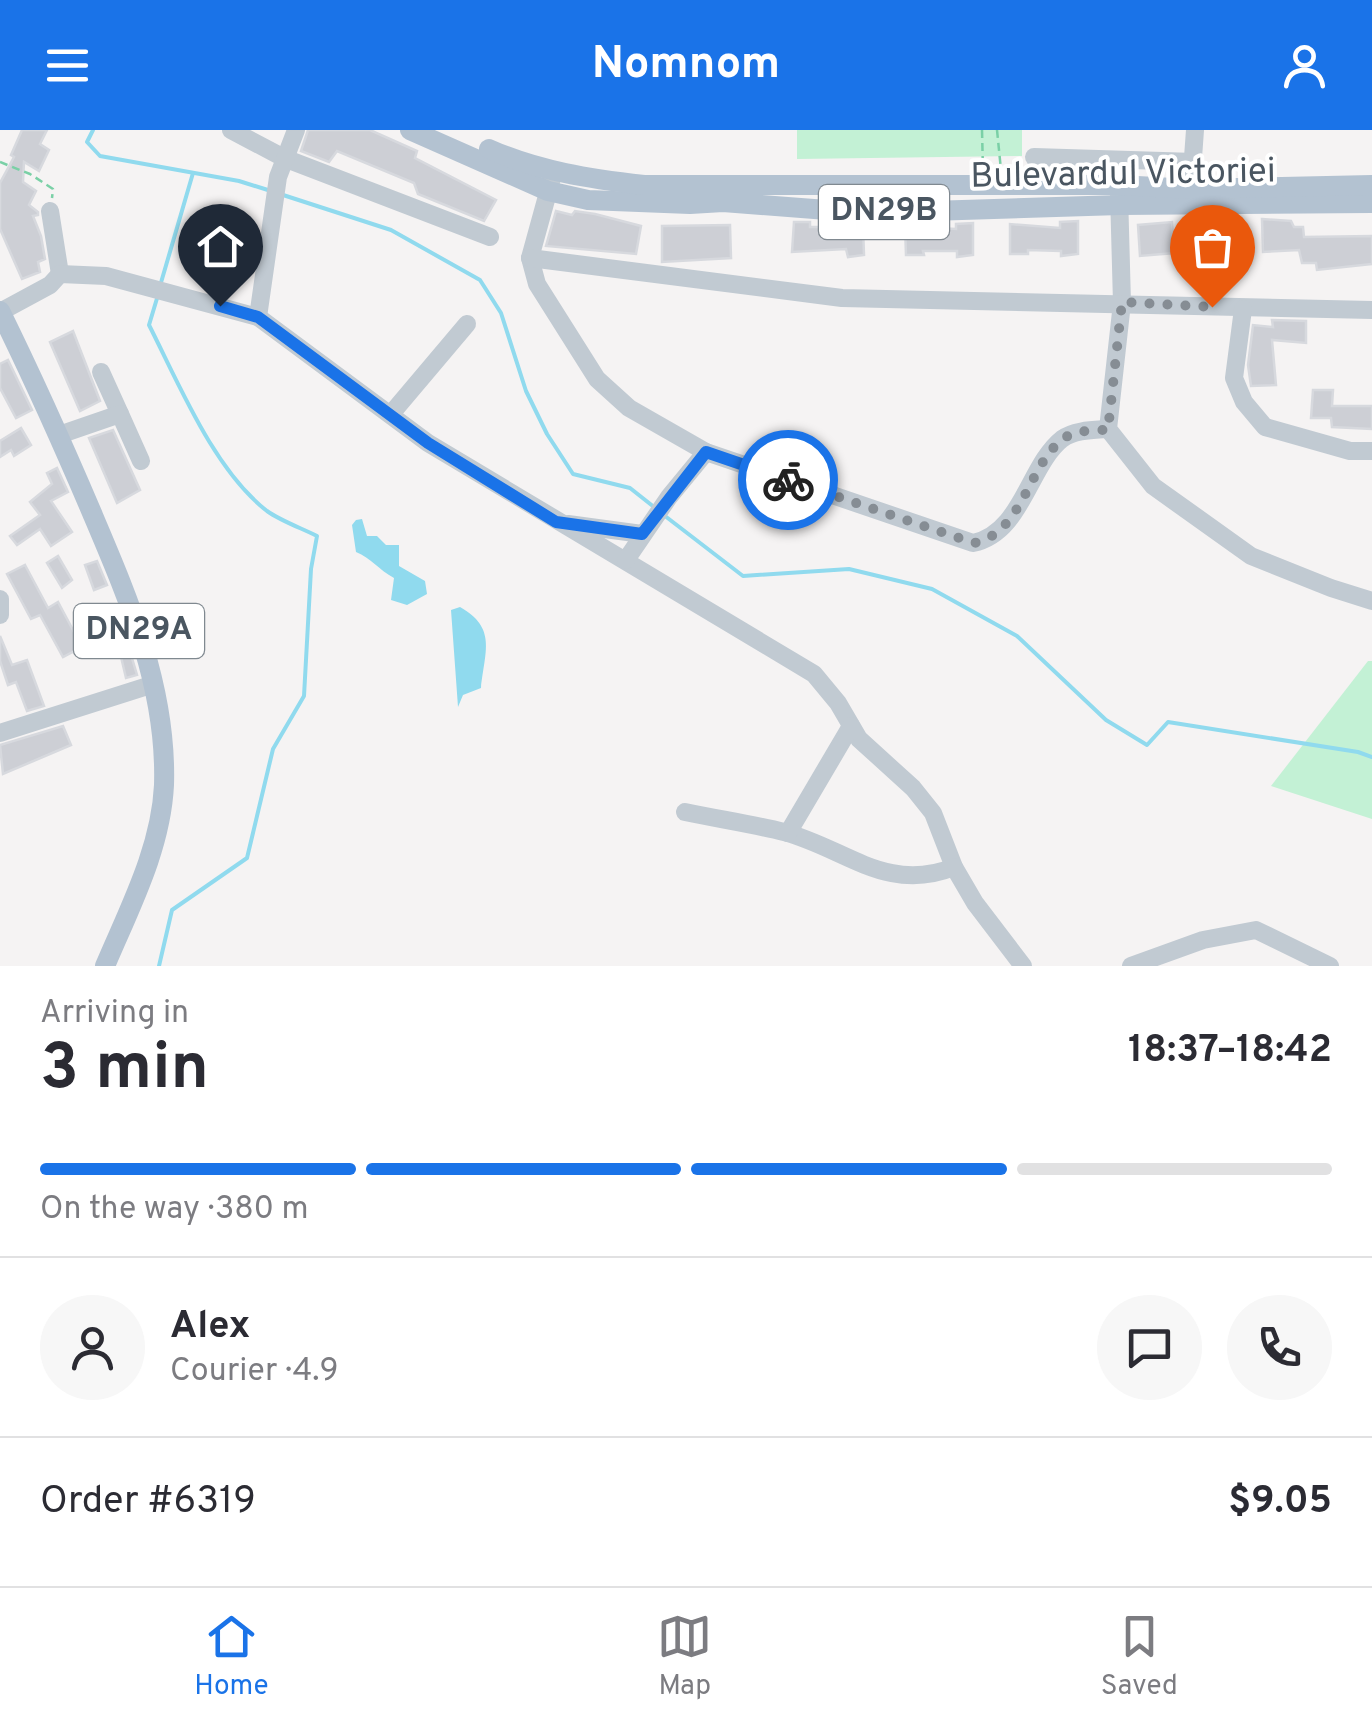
<!DOCTYPE html>
<meta charset="utf-8">
<style>
:root{--surface:#fff;--page:#f7f7f7;--text:#2b2b33;--muted:#7c7c81;--line:#e1e1e2;--accent:#1a73e8}
body{margin:0;font-family:Overpass,sans-serif;background:var(--page);color:var(--text);height:100vh;display:flex;flex-direction:column;font-size:38px;white-space:nowrap}
*{box-sizing:border-box;margin:0}
p{font-size:32px;color:var(--muted)}
.icon{flex:none;width:55px;height:55px;fill:none;stroke:currentColor;stroke-width:2;stroke-linecap:round;stroke-linejoin:round}
.map{position:relative;height:836px;overflow:hidden}
.side{display:flex;flex-direction:column;background:var(--surface);flex:1}
.side>*{flex:none}
.pin{position:absolute;display:grid;place-items:center;width:85px;height:85px;color:#fff;margin:-102px -42px;border-radius:50% 50% 50% 0;rotate:-45deg;box-shadow:0 0 10px #0007}
.pin .icon{rotate:45deg}
.courier{position:absolute;display:grid;place-items:center;width:100px;height:100px;margin:-50px;border:8px solid #1a73e8;border-radius:50%;background:#fff;color:#222;box-shadow:0 2px 12px #0007}
.summary em{font-style:normal;font-weight:700}
.summary div{display:flex;flex-direction:column-reverse}
.summary{display:flex;align-items:center;justify-content:space-between;height:170px;padding:0 40px}
h1{font-size:65px;font-weight:700;line-height:75px}
.bar{display:grid;grid-template-columns:repeat(4,1fr);gap:15px 10px;align-content:center;height:120px;padding:0 40px}
.bar i{height:12px;border-radius:8px;background:var(--line)}
.bar .active{background:var(--accent)}
.bar p{grid-column:span 4}
.line{display:flex;align-items:center;gap:25px;padding:0 40px;border-top:2px solid var(--line)}
.line div{flex:1}
.round{display:grid;place-items:center;flex:none;width:105px;height:105px;border-radius:52px;background:var(--page)}
header{display:flex;justify-content:space-between;align-items:center;height:130px;padding:0 40px;background:var(--accent);color:#fff;font-size:45px;font-weight:700}
.menu{display:flex;justify-content:space-around;align-items:center;height:140px;border-top:2px solid var(--line);background:var(--surface);font-size:28px;color:var(--muted)}
.menu a{display:grid;justify-items:center;gap:5px}
.menu .active{color:var(--accent)}
.map>svg:first-child{display:block}
.green{fill:#c3f1d5}
.water{fill:#90daee}
.lines{fill:none;stroke-linecap:round;stroke-linejoin:round}
.stream{stroke:#90daee;stroke-width:4}
.building{fill:#cdcfd5;stroke:#d7d9de;stroke-width:2.5}
.path{stroke:#7ad0a6;stroke-width:2.5;stroke-dasharray:8 5;stroke-linecap:butt}
.minor{stroke:#c1cad2;stroke-width:18}
.major{stroke:#b3c2d1;stroke-width:20}
.done{stroke:#868d94;stroke-width:10;stroke-dasharray:0 18}
.route{stroke:#1a73e8;stroke-width:12}
.labels{text-anchor:middle;dominant-baseline:central;stroke-width:8;stroke-linejoin:round;paint-order:stroke}
.shield{fill:#fff;stroke:#808990;stroke-width:2.5}
.shield-label{font-size:32px;font-weight:bold;fill:#4a5661}
.street-label{font-size:35px;fill:#4a5661;stroke:#fff}
</style>
<header><svg class="icon" aria-label="menu" viewBox="0 0 24 24"><path d="M4 6h16M4 12h16M4 18h16"/></svg>Nomnom<svg class="icon" aria-label="person" viewBox="0 0 24 24"><circle cx="12" cy="8" r="4"/><path d="M4 21q1-7 8-7t8 7"/></svg></header>
<div class="map">
<svg width="1372" height="836" viewBox="0 0 1372 836">
<rect width="100%" height="100%" fill="#f5f3f3"/>
<!-- green -->
<g class="green">
<polygon points="797,0 1022,0 1022,26 797,29"/>
<polygon points="1368,531 1372,531 1372,689 1271,656"/>
</g>
<!-- water -->
<g class="water">
<path d="M362,389l5,17h10l9,9h13v21l26,15 2,13 -20,11 -16,-5 3,-22c-15,-8 -23,-20 -38,-26l-4,-27 4,-5z"/>
<path d="M460,477c37,21 25,44 21,81l-18,7 -5,12 -7,-97z"/>
</g>
<g class="lines">
<!-- stream -->
<g class="stream">
<polyline points="93,0 87,12 100,26 239,51 271,61"/>
<polyline points="280,64 391,100 480,150 501,183 526,261 547,304 573,344 630,358 654,377"/>
<polyline points="160,156 193,43"/>
<path d="M158,165l-9,30c30,59 65,145 118,186 14,10 34,17 50,25l-6,33 -7,127 -31,53 -26,109 -75,52 -13,56"/>
<polyline points="665,386 743,446 849,439 932,459 1017,506 1106,590 1147,615 1168,592 1358,622 1372,627"/>
</g>
</g>
<!-- building -->
<g class="building">
<polygon points="22,0 47,0 40,14 49,20 39,41 24,32 23,52 36,61 29,75 38,82 38,85 33,86 41,106 45,129 38,132 40,142 22,149 0,99 0,53 14,27 11,25"/>
<polygon points="308,0 370,0 417,21 415,28 496,70 484,91 418,64 414,53 337,21 329,32 301,21"/>
<polygon points="556,81 572,85 575,81 595,84 641,96 636,124 546,116"/>
<polygon points="1262,89 1291,91 1294,97 1303,97 1304,107 1372,106 1372,134 1317,140 1316,133 1302,133 1299,120 1263,122"/>
<polygon points="1078,91 1078,124 1061,126 1061,121 1028,120 1028,124 1010,124 1010,94 1060,98 1060,92"/>
<polygon points="794,92 810,92 810,97 863,97 864,125 848,127 846,119 792,122"/>
<polygon points="1172,92 1174,123 1140,126 1138,95"/>
<polygon points="973,93 973,125 957,127 957,121 923,121 924,125 906,125 905,96 956,99 956,94"/>
<polygon points="730,95 731,128 662,132 662,96"/>
<polygon points="1272,190 1306,191 1306,213 1272,210 1276,255 1251,256 1248,235 1253,195 1273,197"/>
<polygon points="73,201 100,271 80,281 50,212"/>
<polygon points="8,230 32,280 16,288 0,258 0,234"/>
<polygon points="1313,260 1333,260 1332,276 1372,276 1372,299 1332,297 1331,288 1311,288"/>
<polygon points="21,298 31,315 14,326 11,320 0,327 0,311"/>
<polygon points="113,300 140,360 117,373 89,308"/>
<polygon points="57,338 68,362 51,371 72,402 51,416 40,399 17,415 10,406 40,385 30,372 52,354 47,343"/>
<polygon points="58,426 72,450 62,458 47,433"/>
<polygon points="97,431 107,455 94,460 85,435"/>
<polygon points="25,435 48,478 58,472 82,517 63,527 40,485 31,489 7,444"/>
<polygon points="122,495 137,545 126,548 114,497"/>
<polygon points="0,506 12,535 27,530 44,576 27,581 16,552 8,555 0,531"/>
<polygon points="63,596 71,615 3,644 0,615"/>
</g>
<g class="lines">
<!-- path -->
<g class="path">
<polyline points="982,0 983,41"/>
<polyline points="997,0 1001,40"/>
<polyline points="0,32 30,44 53,59 52,68"/>
</g>
<!-- minor -->
<g class="minor">
<polyline points="231,0 284,28 490,107"/>
<polyline points="1034,27 1195,32"/>
<path d="M552,48l-22,80 7,26 60,95 32,29 77,44 267,91c49,-10 56,-78 89,-104 12,-9 32,-9 46,-10"/>
<polyline points="1119,63 1122,173 1108,299 1153,356 1251,426 1331,458 1372,471"/>
<polyline points="1190,69 1195,0"/>
<polyline points="50,81 60,144"/>
<polyline points="530,128 842,168 1372,180"/>
<polyline points="1243,179 1234,248 1244,272 1265,297 1350,321 1372,321"/>
<polyline points="0,182 50,155 60,144 106,146 258,187 428,313 814,544 838,573 859,609 913,658 933,683 954,737 975,773 1023,836"/>
<polyline points="258,187 278,47 296,0"/>
<polyline points="101,242 120,284"/>
<polyline points="391,284 467,194"/>
<polyline points="59,305 120,284 141,331"/>
<polyline points="568,394 642,404"/>
<polyline points="626,430 669,367 706,322"/>
<polyline points="0,469 0,485"/>
<polyline points="0,603 154,554"/>
<path d="M685,682c33,7 67,12 99,20 61,16 103,62 170,35"/>
<polyline points="788,703 851,596"/>
<polyline points="1131,836 1203,810 1256,800 1330,836"/>
</g>
<!-- major -->
<g class="major">
<polyline points="410,0 548,61 588,70 690,74 723,72 866,83 1120,75 1372,73"/>
<path d="M489,19c49,22 102,30 155,36h475l72,4 181,-4"/>
<path d="M0,181c33,67 63,134 92,202 37,87 75,175 72,272 -3,64 -35,124 -59,181"/>
</g>
</g>
<g class="lines">
<!-- done -->
<path class="done" d="M788,350l186,63c49,-10 54,-78 89,-104 12,-9 31,-9 45,-9l14,-128 90,5"/>
<!-- route -->
<polyline class="route" points="220,176 258,187 428,313 556,392 642,404 706,322 788,350"/>
</g>
<g class="labels">
<!-- shield labels -->
<g class="shield">
<rect x="819" y="55" width="130" height="54" rx="8"/>
<rect x="74" y="474" width="130" height="54" rx="8"/>
</g>
<g class="shield-label">
<text x="884" y="82">DN29B</text>
<text x="139" y="501">DN29A</text>
</g>
<!-- street labels -->
<g class="street-label">
<text transform="translate(1123 45) rotate(-1)">Bulevardul Victoriei</text>
</g>
</g>
</svg>
<div class="pin" style="left:1212px;top:177px;background:#ea580c"><svg class="icon" aria-label="bag" viewBox="0 0 24 24"><path d="M5 8h14l-1 12H6zM9 8a3 3 0 0 1 6 0"/></svg></div>
<div class="pin" style="left:220px;top:176px;background:#1f2937"><svg class="icon" aria-label="home" viewBox="0 0 24 24"><path d="M3 11l9-7 9 7M6 9v11h12V9"/></svg></div>
<div class="courier" style="left:788px;top:350px"><svg class="icon" aria-label="bike" viewBox="0 0 24 24"><circle cx="6" cy="16" r="4"/><circle cx="18" cy="16" r="4"/><path d="M6 16l4-8h5l3 8M10 8l3 8H6M13 5h3"/></svg></div>
</div>
<section class="side">
<div class="summary"><div><h1>3 min</h1><p>Arriving in</p></div><em>18:37–18:42</em></div>
<div class="bar"><i class="active"></i><i class="active"></i><i class="active"></i><i></i><p>On the way · 380 m</p></div>
<div class="line" style="height:180px"><a class="round"><svg class="icon" aria-label="person" viewBox="0 0 24 24"><circle cx="12" cy="8" r="4"/><path d="M4 21q1-7 8-7t8 7"/></svg></a><div><b>Alex</b><p>Courier · 4.9</p></div><a class="round"><svg class="icon" aria-label="chat" viewBox="0 0 24 24"><path d="M4 5h16v11H9l-5 4z"/></svg></a><a class="round"><svg class="icon" aria-label="phone" viewBox="0 0 24 24"><path d="M5 4h4l2 5-3 2q2 4 5 5l2-3 5 2v4C11 20 4 13 5 4z"/></svg></a></div>
<div class="line" style="height:130px"><div>Order #6319</div><b>$9.05</b></div>
</section>
<nav class="menu">
<a class="active"><svg class="icon" aria-label="home" viewBox="0 0 24 24"><path d="M3 11l9-7 9 7M6 9v11h12V9"/></svg>Home</a>
<a><svg class="icon" aria-label="map" viewBox="0 0 24 24"><path d="M3 6l6-2 6 2 6-2v14l-6 2-6-2-6 2zM9 4v14M15 6v14"/></svg>Map</a>
<a><svg class="icon" aria-label="saved" viewBox="0 0 24 24"><path d="M7 4h10v16l-5-4-5 4z"/></svg>Saved</a>
</nav>
